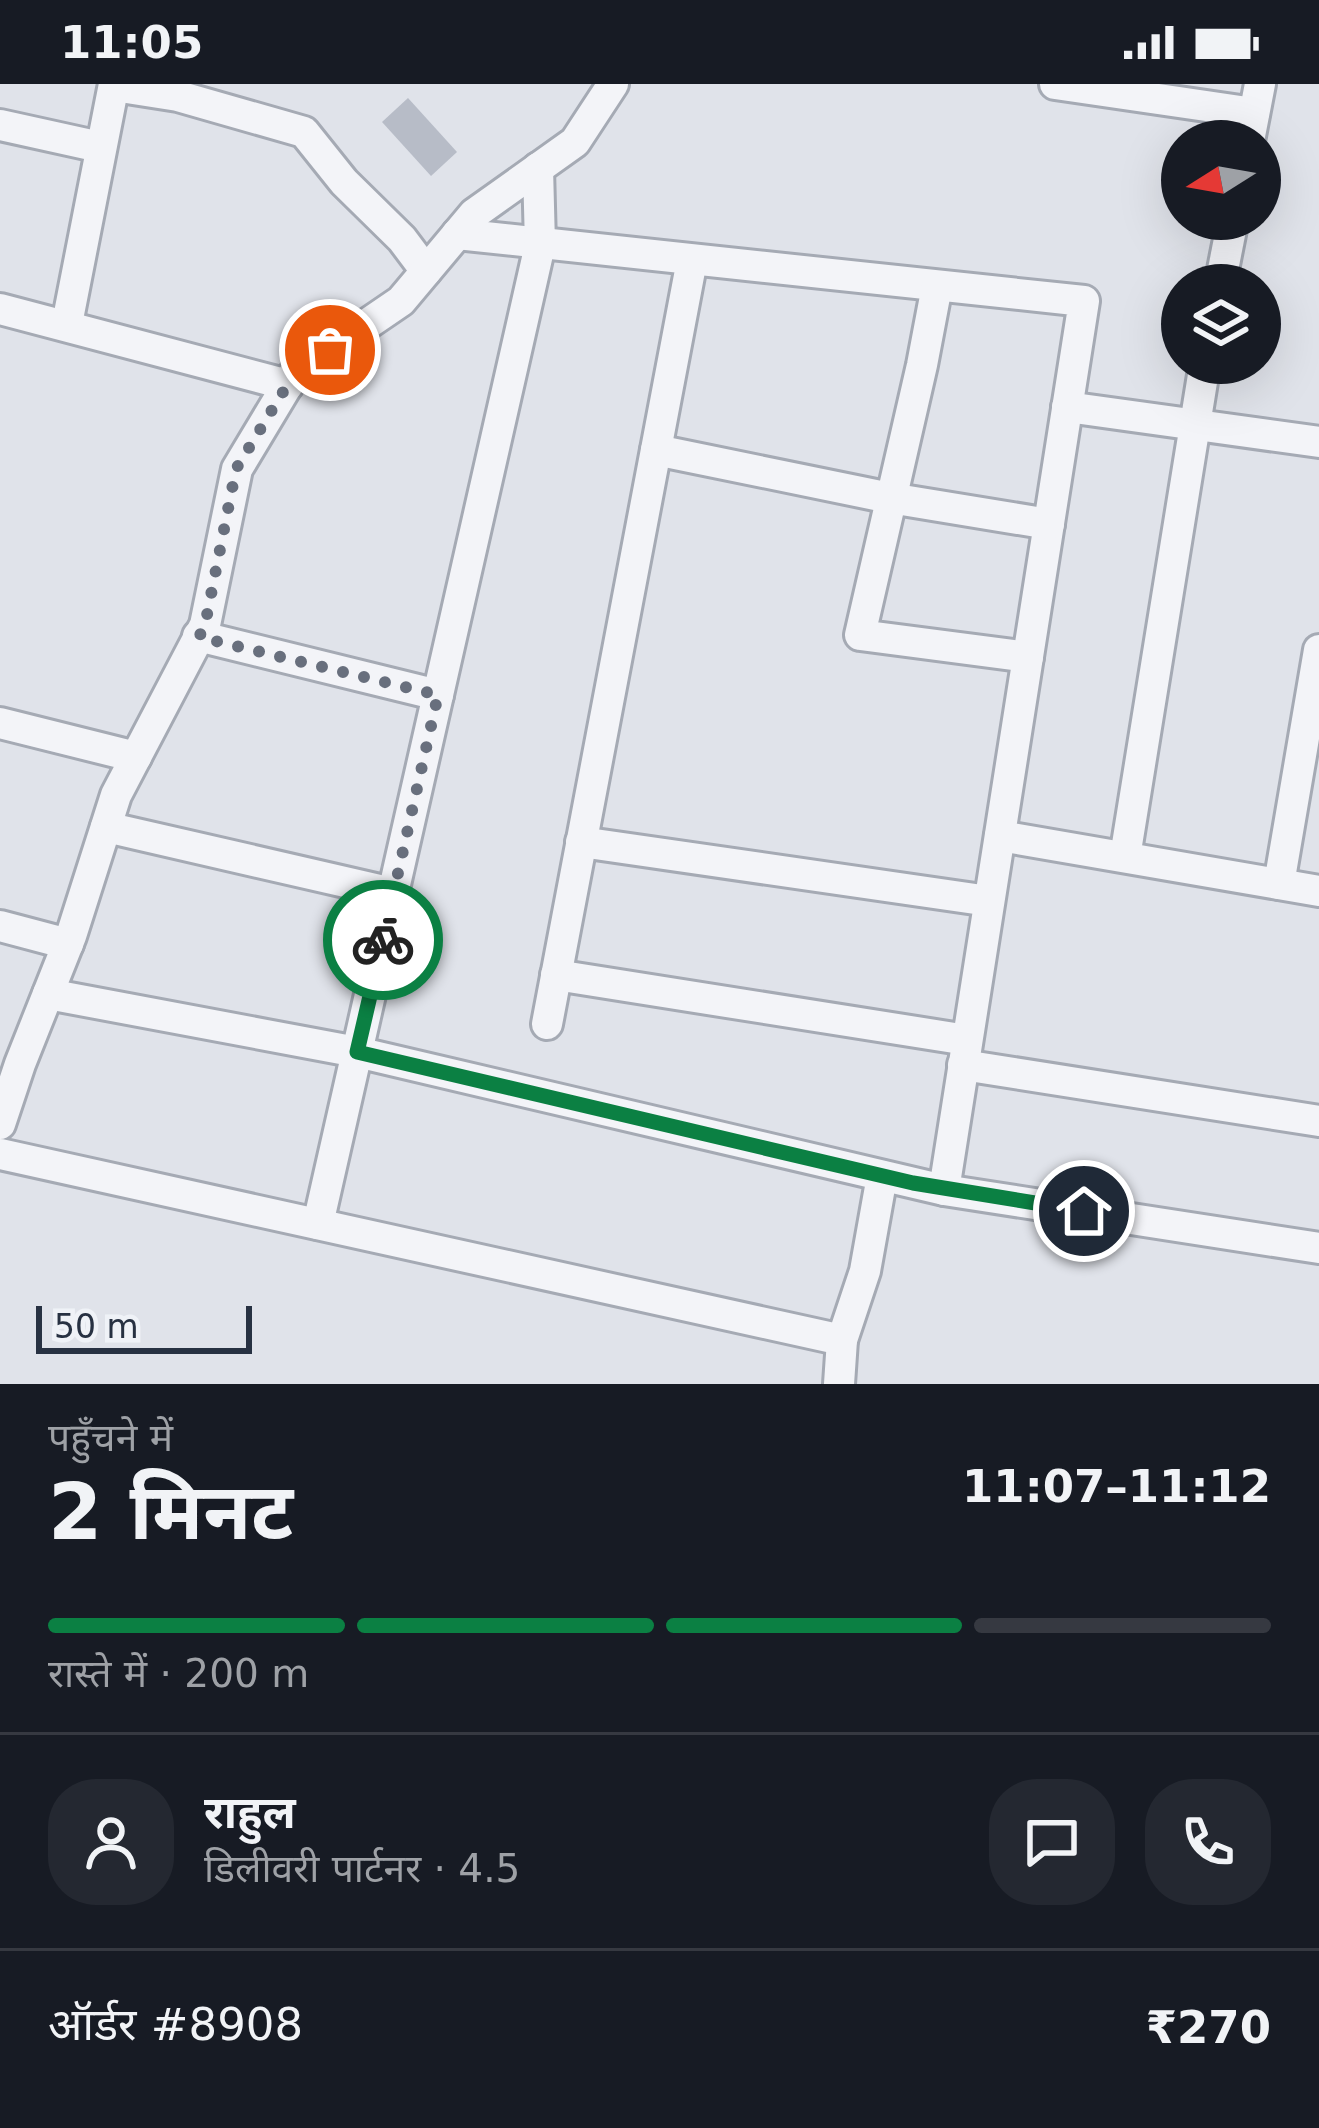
<!DOCTYPE html>
<html lang="hi">
<meta charset="utf-8">
<style>
:root{--surface:#171b24;--page:#242831;--text:#f1f3f6;--muted:#9ea1a6;--line:#363941;--accent:#0b8043}
body{margin:0;font-family:"DejaVu Sans","Noto Sans Devanagari",sans-serif;background:var(--page);color:var(--text);height:100vh;display:flex;flex-direction:column;font-size:45px;white-space:nowrap}
*{box-sizing:border-box;margin:0}
p{font-size:39px;color:var(--muted)}
.icon{flex:none;width:66px;height:66px;fill:none;stroke:currentColor;stroke-width:2;stroke-linecap:round;stroke-linejoin:round}
.map{position:relative;height:1300px;overflow:hidden}
.details{display:flex;flex-direction:column;background:var(--surface);flex:1}
.details>*{flex:none}
.needle{width:78px;rotate:259deg}
.tools{position:absolute;left:1161px;top:36px;display:grid;gap:24px}
.tools a{display:grid;place-items:center;width:120px;height:120px;border-radius:50%;background:var(--surface);box-shadow:0 12px 48px #0002;font-size:60px}
.scale{position:absolute;left:36px;bottom:30px;width:216px;box-sizing:border-box;padding-left:12px;border:6px solid #273142;border-top:0;font-size:33px;line-height:42px;white-space:nowrap;color:#273142;-webkit-text-stroke:9px #eff2f7;paint-order:stroke}
.pin{position:absolute;display:grid;place-items:center;width:102px;height:102px;color:#fff;margin:-51px;border:6px solid #fff;border-radius:50%;box-shadow:0 3px 12px #0007}
.courier{position:absolute;display:grid;place-items:center;width:120px;height:120px;margin:-60px;border:9px solid #0b8043;border-radius:50%;background:#fff;color:#222;box-shadow:0 3px 15px #0007}
.summary em{font-style:normal;font-weight:700}
.summary div{display:flex;flex-direction:column-reverse}
.summary{display:flex;align-items:center;justify-content:space-between;height:204px;padding:0 48px}
h1{font-size:78px;font-weight:700;line-height:90px}
.bar{display:grid;grid-template-columns:repeat(4,1fr);gap:18px 12px;align-content:center;height:144px;padding:0 48px}
.bar i{height:15px;border-radius:9px;background:var(--line)}
.bar .current{background:var(--accent)}
.bar p{grid-column:span 4}
.line{display:flex;align-items:center;gap:30px;padding:0 48px;border-top:3px solid var(--line)}
.line div{flex:1}
.round{display:grid;place-items:center;flex:none;width:126px;height:126px;border-radius:48px;background:var(--page)}
.status{display:flex;justify-content:space-between;align-items:center;height:84px;padding:0 60px;background:var(--surface);direction:ltr}
.status svg{height:33px;fill:currentColor}
.map>svg:first-child{display:block}
.building{fill:#b7bcc7}
.lines{fill:none;stroke-linecap:round;stroke-linejoin:round}
.minor-casing{stroke:#a5aab4;stroke-width:36}
.minor{stroke:#f3f4f8;stroke-width:30}
.done{stroke:#686f7d;stroke-width:12;stroke-dasharray:0 21.6}
.route{stroke:#0b8043;stroke-width:15}
</style>
<div class="status"><b>11:05</b><svg viewBox="0 0 49 12"><path d="M0 12V9h3v3zM5 12V6h3v6zM10 12V3h3v9zM15 12V0h3v12zM26 1h20v11H26zM47 4h2v5h-2z"/></svg></div>
<div class="map">
<svg width="1319" height="1300" viewBox="0 0 1319 1300">
<rect width="100%" height="100%" fill="#e0e3ea"/>
<!-- building -->
<polygon class="building" points="408,14 457,68 431,92 382,38"/>
<g class="lines">
<!-- minor casing -->
<g class="minor-casing">
<g id="minor">
<polyline points="1055,0 1254,29"/>
<polyline points="114,2 178,12 304,48 344,98 402,155 426,187"/>
<polyline points="0,41 100,63"/>
<polyline points="1249,57 1260,0"/>
<polyline points="457,150 1084,217 944,1106"/>
<polyline points="1220,201 1233,135"/>
<polyline points="937,202 922,281 860,551 1028,573"/>
<polyline points="0,225 288,301"/>
<polyline points="67,240 114,0"/>
<polyline points="1067,323 1319,358"/>
<polyline points="656,366 890,414 1049,440"/>
<polyline points="198,552 438,611"/>
<polyline points="0,639 136,673"/>
<polyline points="106,743 393,809"/>
<polyline points="1000,752 1319,807"/>
<polyline points="581,758 989,817"/>
<polyline points="1125,773 1205,279"/>
<polyline points="1279,800 1319,566"/>
<polyline points="0,842 68,860"/>
<polyline points="556,891 967,956"/>
<polyline points="48,910 357,968 944,1106 1319,1164"/>
<polyline points="547,940 692,176"/>
<polyline points="963,981 1319,1037"/>
<polyline points="0,1040 20,980 71,852 116,711 205,541 237,385 294,290 401,217 474,130 575,58 613,0"/>
<polyline points="0,1070 842,1256"/>
<polyline points="318,1140 540,161 538,84"/>
<polyline points="839,1300 842,1256 865,1187 882,1092"/>
</g>
</g>
<!-- minor -->
<use href="#minor" class="minor"/>
</g>
<g class="lines">
<!-- done -->
<polyline class="done" points="330,266 294,290 236,385 205,541 199,553 438,611 383,856"/>
<!-- route -->
<polyline class="route" points="383,856 357,968 913,1099 1084,1127"/>
</g>
</svg>
<div class="tools">
<a><svg class="needle" viewBox="-14 -14 28 28"><path d="M0-13l5 13h-10z" fill="#e53935"/><path d="M0 13l5-13h-10z" fill="#9ea1a6"/></svg></a>
<a><svg class="icon" aria-label="layers" viewBox="0 0 24 24"><path d="M12 4l9 5-9 5-9-5zM3 14l9 5 9-5"/></svg></a>
</div>
<div class="scale">50 m</div>
<div class="pin" style="left:330px;top:266px;background:#ea580c"><svg class="icon" aria-label="bag" viewBox="0 0 24 24"><path d="M5 8h14l-1 12H6zM9 8a3 3 0 0 1 6 0"/></svg></div>
<div class="pin" style="left:1084px;top:1127px;background:#1f2937"><svg class="icon" aria-label="home" viewBox="0 0 24 24"><path d="M3 11l9-7 9 7M6 9v11h12V9"/></svg></div>
<div class="courier" style="left:383px;top:856px"><svg class="icon" aria-label="bike" viewBox="0 0 24 24"><circle cx="6" cy="16" r="4"/><circle cx="18" cy="16" r="4"/><path d="M6 16l4-8h5l3 8M10 8l3 8H6M13 5h3"/></svg></div>
</div>
<section class="details">
<div class="summary"><div><h1>2 मिनट</h1><p>पहुँचने में</p></div><em>11:07–11:12</em></div>
<div class="bar"><i class="current"></i><i class="current"></i><i class="current"></i><i></i><p>रास्ते में · 200 m</p></div>
<div class="line" style="height:216px"><a class="round"><svg class="icon" aria-label="person" viewBox="0 0 24 24"><circle cx="12" cy="8" r="4"/><path d="M4 21q1-7 8-7t8 7"/></svg></a><div><b>राहुल</b><p>डिलीवरी पार्टनर · 4.5</p></div><a class="round"><svg class="icon" aria-label="chat" viewBox="0 0 24 24"><path d="M4 5h16v11H9l-5 4z"/></svg></a><a class="round"><svg class="icon" aria-label="phone" viewBox="0 0 24 24"><path d="M5 4h4l2 5-3 2q2 4 5 5l2-3 5 2v4C11 20 4 13 5 4z"/></svg></a></div>
<div class="line" style="height:156px"><div>ऑर्डर #8908</div><b>₹270</b></div>
</section>
